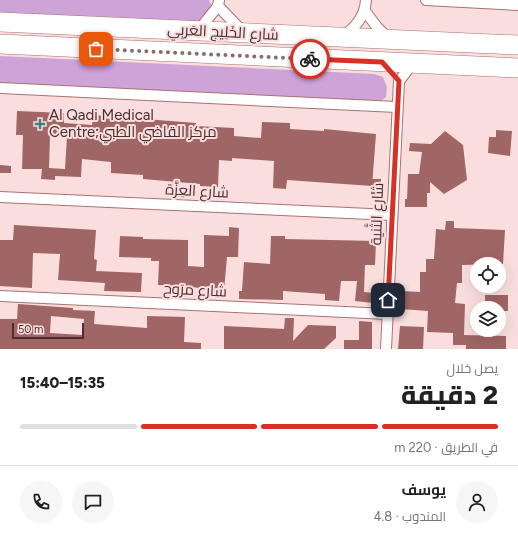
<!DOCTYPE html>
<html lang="ar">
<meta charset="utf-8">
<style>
:root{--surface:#fff;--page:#f6f6f6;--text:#222;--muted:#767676;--line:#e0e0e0;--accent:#d93025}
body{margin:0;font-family:Figtree,Cairo,sans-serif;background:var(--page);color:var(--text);direction:rtl;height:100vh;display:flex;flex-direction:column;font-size:15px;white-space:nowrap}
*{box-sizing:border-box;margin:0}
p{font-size:13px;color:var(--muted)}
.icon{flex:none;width:22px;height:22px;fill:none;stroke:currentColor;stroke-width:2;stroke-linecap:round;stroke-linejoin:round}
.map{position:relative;height:349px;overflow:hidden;direction:ltr}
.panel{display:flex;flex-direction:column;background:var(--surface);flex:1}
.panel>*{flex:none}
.buttons{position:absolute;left:470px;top:257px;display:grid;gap:8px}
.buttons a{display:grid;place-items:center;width:36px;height:36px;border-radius:50%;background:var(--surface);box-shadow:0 4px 16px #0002;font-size:20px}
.scale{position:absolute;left:12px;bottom:10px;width:72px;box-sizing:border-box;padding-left:4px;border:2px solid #492f2f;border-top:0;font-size:11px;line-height:14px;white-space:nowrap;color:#492f2f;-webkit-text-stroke:3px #f9dedd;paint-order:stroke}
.pin{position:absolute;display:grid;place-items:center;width:34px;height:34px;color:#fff;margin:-17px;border-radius:8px;box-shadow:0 2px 6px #0006}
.courier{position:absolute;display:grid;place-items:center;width:40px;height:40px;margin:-20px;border:3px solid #d93025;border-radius:50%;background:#fff;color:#222;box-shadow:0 1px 5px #0007}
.summary em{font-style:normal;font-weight:800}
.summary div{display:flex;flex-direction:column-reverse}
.summary{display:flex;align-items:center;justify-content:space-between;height:68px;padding:0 20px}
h1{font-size:26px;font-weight:800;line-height:30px}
.bar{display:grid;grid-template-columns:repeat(4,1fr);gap:6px 4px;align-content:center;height:48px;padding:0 20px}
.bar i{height:5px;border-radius:3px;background:var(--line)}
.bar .current{background:var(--accent)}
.bar p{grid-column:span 4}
.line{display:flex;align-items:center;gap:10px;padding:0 20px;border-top:1px solid var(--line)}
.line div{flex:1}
.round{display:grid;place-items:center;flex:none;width:42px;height:42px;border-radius:21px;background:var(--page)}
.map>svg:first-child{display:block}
.forest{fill:#cea4d8}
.building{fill:#9f6665;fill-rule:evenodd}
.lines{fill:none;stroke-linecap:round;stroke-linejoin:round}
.street-casing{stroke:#ac7170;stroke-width:12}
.highway-casing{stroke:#ac7170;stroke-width:20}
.street{stroke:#fff;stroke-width:10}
.highway{stroke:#fff;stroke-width:19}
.done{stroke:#876c6c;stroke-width:4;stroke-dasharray:0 7.2}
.route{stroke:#d93025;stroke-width:5}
.poi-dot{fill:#3a8286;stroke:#f9dedd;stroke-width:1.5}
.labels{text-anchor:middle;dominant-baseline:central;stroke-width:4;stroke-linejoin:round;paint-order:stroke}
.street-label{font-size:15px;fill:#492f2f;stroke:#f9dedd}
.poi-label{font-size:15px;fill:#492f2f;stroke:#f9dedd;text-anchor:start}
</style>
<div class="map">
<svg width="518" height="349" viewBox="0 0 518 349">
<rect width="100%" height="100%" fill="#f9dedd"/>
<!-- forest -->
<g class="forest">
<polygon points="0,0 209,0 211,4 209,13 195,24 0,14"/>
<polygon points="0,56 374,74 383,77 387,87 386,97 377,104 0,88"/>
</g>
<!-- building -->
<g class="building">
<path d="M17,111l47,2v10l28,2 1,-10 103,8v3l38,2v8l27,2 1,-16 28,1v6l34,2v-2l52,5 -4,52 -85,-6 -1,9 -13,-1 1,-27 -42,-3v3l-13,-1 -1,27 -18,-1v-2l-57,-5v-4l-32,-2v-11l-29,-3 -1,18 -26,-1v4l-14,-1 1,-10h-20l1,-34h-7zM50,136l17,1 -2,32 -16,-1z"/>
<polygon points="496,130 512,131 510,156 488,153 489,137 496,137"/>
<polygon points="445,131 463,145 467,180 444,194 430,182 430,193 427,193 427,207 405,207 405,199 407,199 408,174 419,174 422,152 409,151 410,143 431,144"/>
<polygon points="0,165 11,166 11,173 0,173"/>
<polygon points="372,179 381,179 380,195 371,194"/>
<polygon points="446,221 454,221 454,228 505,230 503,264 462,265 462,283 457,283 455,303 465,304 464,335 506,336 506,349 466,349 466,345 453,345 453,333 427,332 428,311 401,309 402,291 420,292 420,272 426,272 426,259 434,259 436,229 445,230"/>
<polygon points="14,225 96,230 94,259 97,260 96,271 142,273 141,292 104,291 105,283 58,280 60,254 33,253 32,288 0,286 0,240 13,240"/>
<polygon points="229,227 239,228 238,257 227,257 224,291 183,286 158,285 159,261 151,261 151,258 119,257 120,236 143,237 143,239 188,240 188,266 204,267 204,235 229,236"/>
<polygon points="271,236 285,236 285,239 376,241 375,265 365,265 364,292 374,293 373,303 355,301 357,281 341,281 339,301 325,300 325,294 283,291 283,300 239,299 239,291 242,291 244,262 270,264"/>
<polygon points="485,295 508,295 508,311 499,311 499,308 485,308"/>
<path d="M18,304l55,4v2l22,1 -1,13 53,4v-12l38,1 -1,25 17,1v6h-201v-30h17zM51,316l33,3 -1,16 -33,-2z"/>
<polygon points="285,318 294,318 293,341 308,325 336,326 336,338 324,349 224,349 224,326 284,329"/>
<polygon points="359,321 372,322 372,349 344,349 344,340 359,340"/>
<polygon points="400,326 424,327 423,349 398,349"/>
</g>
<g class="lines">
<!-- street casing -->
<g class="street-casing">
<g id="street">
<polyline points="426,0 518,5"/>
<polyline points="218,6 243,32"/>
<polyline points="365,11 377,27 389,39"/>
<polyline points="198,31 218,6 219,0"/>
<path d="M343,37c12,-10 22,-20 23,-37"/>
<polyline points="0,88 397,107"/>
<polyline points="0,197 392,215"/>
<polyline points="0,296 388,314"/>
<polyline points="386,349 399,81 413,63"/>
</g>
</g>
<!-- highway casing -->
<g class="highway-casing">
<g id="highway">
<polyline points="0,22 518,45"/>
<polyline points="0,44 518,68"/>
</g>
</g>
<!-- street -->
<use href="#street" class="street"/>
<!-- highway -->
<use href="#highway" class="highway"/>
</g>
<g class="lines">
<!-- done -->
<polyline class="done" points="96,49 310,59"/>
<!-- route -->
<polyline class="route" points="310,59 382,62 399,81 388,300"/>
</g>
<!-- markers -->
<path class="poi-dot" d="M38 118h4v4h4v4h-4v4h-4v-4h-4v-4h4z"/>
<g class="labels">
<!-- street labels -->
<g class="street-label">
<text transform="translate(223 32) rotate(3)">شارع الخَلِيج العَربِي</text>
<text transform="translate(197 191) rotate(3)">شارع العِزَّة</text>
<text transform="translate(377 214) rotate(-88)">شارع الثَّنية</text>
<text transform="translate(195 290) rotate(3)">شارع مرَوح</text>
</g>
<!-- poi labels -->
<g class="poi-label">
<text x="49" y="115">Al Qadi Medical<tspan x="49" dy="17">Centre;مركز القاضي الطبي</tspan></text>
</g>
</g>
</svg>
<div class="buttons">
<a><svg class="icon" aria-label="locate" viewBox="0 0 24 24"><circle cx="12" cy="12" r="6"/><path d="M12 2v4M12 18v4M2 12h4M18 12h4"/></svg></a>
<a><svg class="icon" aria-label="layers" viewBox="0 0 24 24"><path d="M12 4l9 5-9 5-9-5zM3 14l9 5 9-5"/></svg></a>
</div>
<div class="scale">50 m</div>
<div class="pin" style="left:96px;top:49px;background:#ea580c"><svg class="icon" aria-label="bag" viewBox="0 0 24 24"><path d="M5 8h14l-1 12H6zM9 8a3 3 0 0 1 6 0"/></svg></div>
<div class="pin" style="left:388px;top:300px;background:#1f2937"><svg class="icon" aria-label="home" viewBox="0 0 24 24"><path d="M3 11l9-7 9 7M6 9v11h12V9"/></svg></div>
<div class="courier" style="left:310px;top:59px"><svg class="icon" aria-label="bike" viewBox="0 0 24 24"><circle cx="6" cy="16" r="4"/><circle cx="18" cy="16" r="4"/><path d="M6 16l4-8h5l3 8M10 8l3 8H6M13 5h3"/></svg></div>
</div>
<section class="panel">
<div class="summary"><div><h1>2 دقيقة</h1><p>يصل خلال</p></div><em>15:35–15:40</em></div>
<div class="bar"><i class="current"></i><i class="current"></i><i class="current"></i><i></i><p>في الطريق · 220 m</p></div>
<div class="line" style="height:72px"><a class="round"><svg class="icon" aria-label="person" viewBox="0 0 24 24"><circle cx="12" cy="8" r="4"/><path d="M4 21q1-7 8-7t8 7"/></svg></a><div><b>يوسف</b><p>المندوب · 4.8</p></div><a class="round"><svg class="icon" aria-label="chat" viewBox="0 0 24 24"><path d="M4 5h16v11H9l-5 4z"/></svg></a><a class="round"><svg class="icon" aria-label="phone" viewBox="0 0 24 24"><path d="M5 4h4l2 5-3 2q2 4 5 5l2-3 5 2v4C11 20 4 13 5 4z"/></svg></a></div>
</section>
